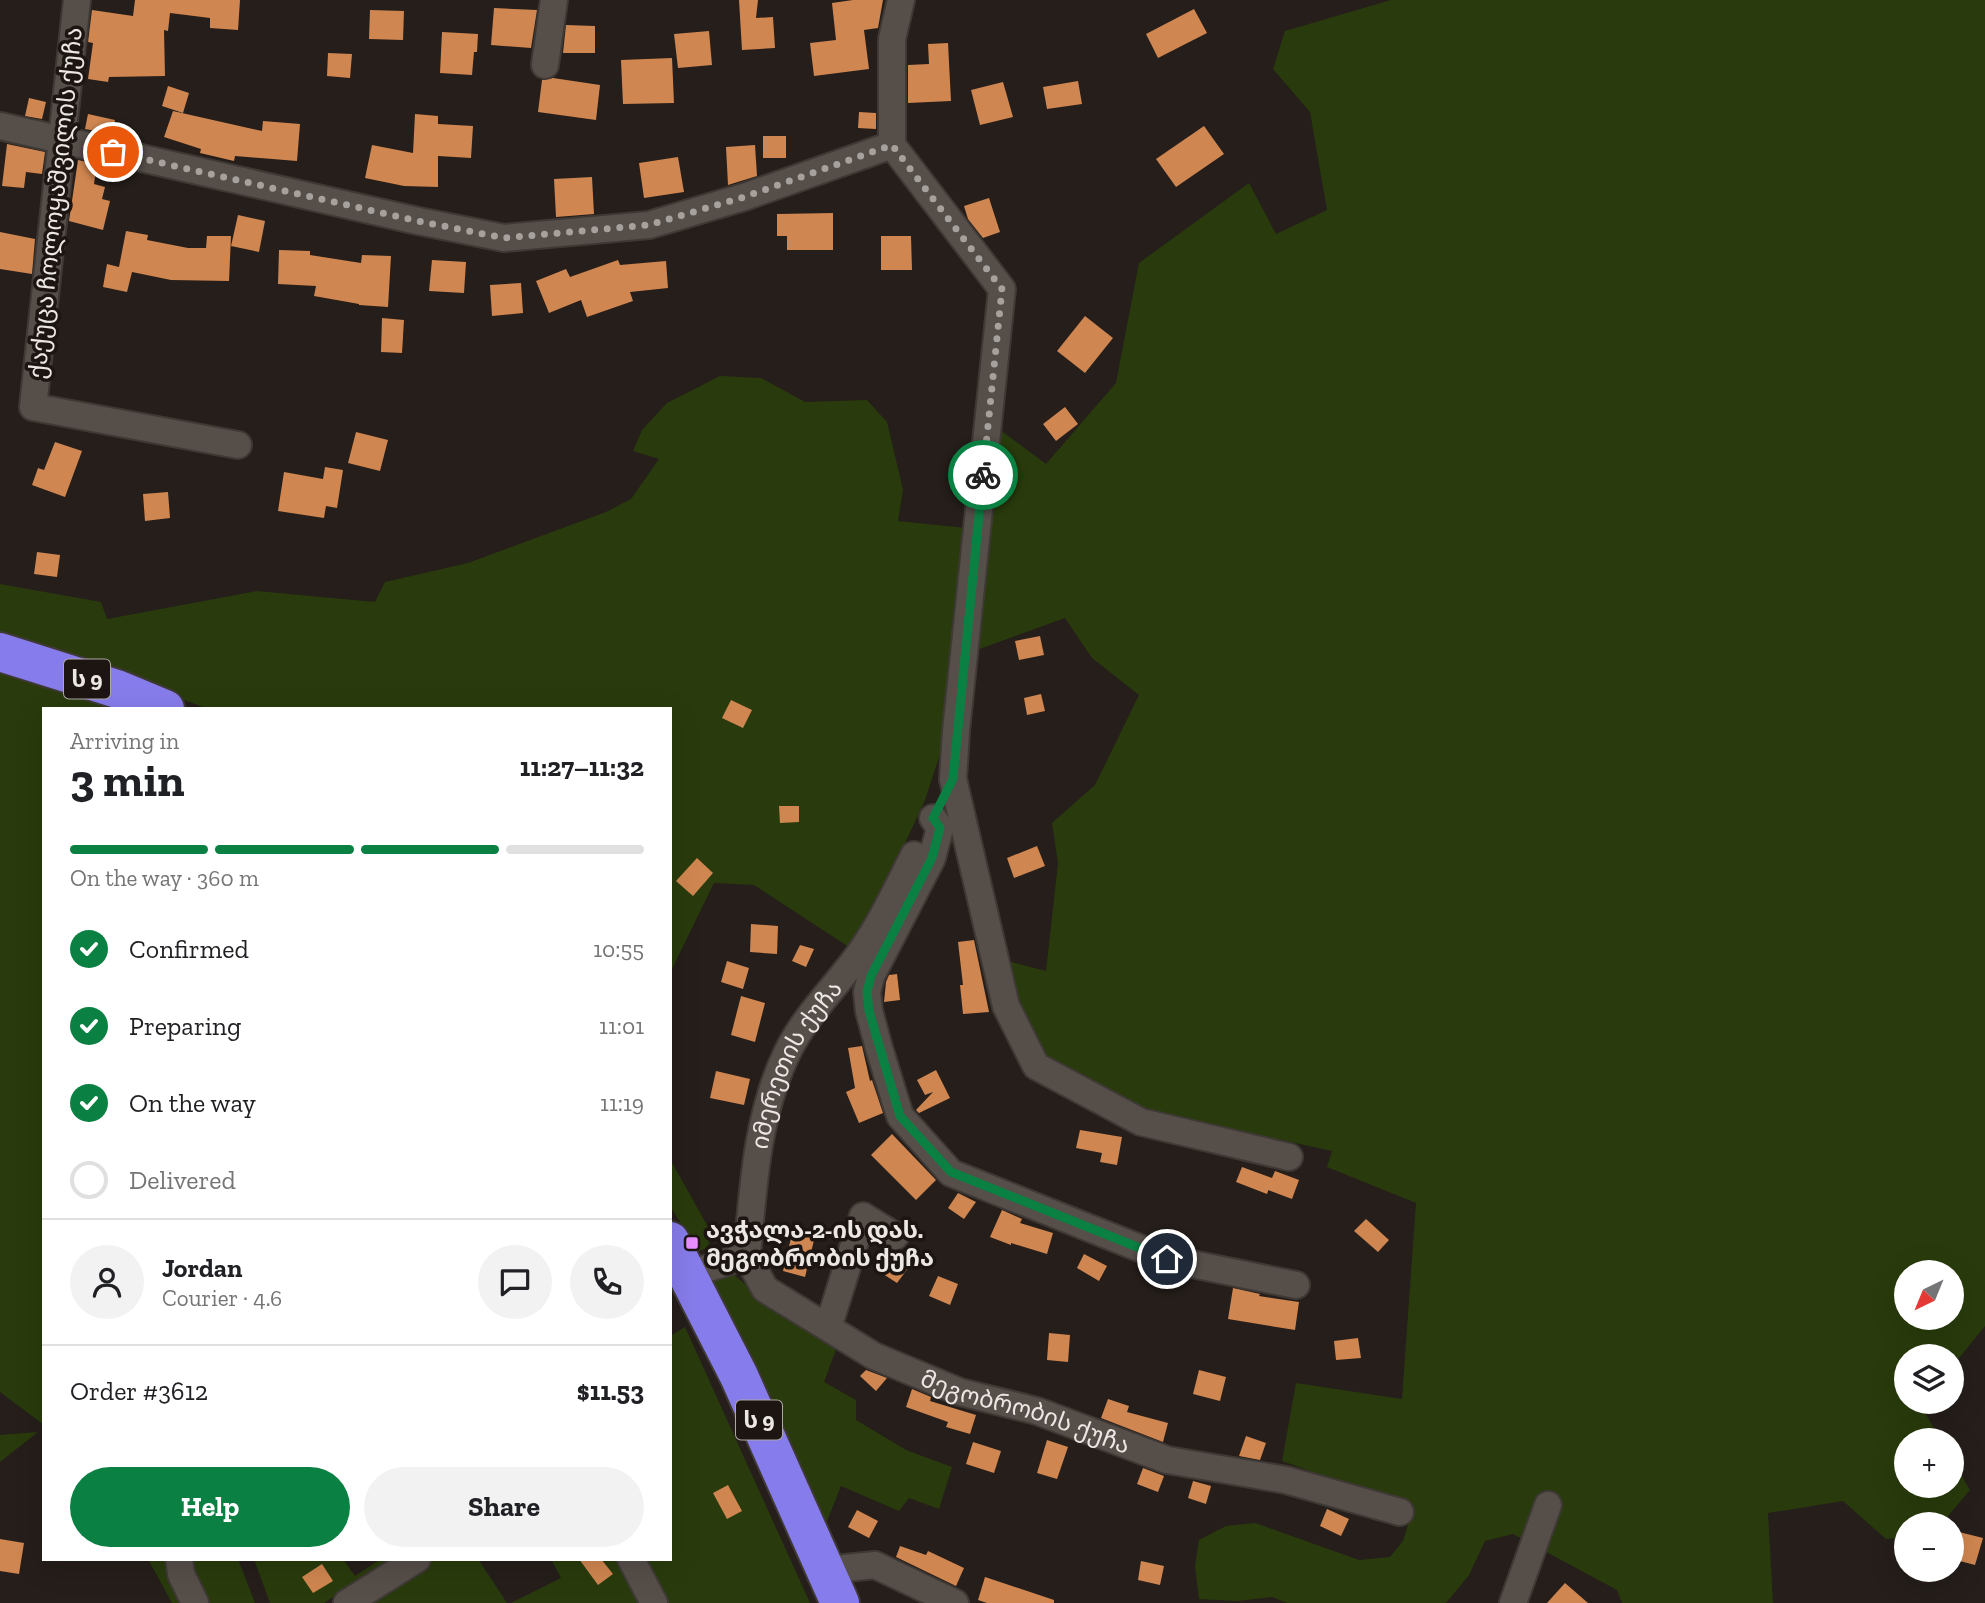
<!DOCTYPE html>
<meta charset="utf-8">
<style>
:root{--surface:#fff;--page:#f2f2f2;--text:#202124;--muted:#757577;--line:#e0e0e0;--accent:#0b8043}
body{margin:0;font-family:"Zilla Slab","Noto Sans Georgian",serif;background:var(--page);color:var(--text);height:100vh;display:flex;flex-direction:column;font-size:26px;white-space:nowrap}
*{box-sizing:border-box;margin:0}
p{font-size:23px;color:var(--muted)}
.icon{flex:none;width:38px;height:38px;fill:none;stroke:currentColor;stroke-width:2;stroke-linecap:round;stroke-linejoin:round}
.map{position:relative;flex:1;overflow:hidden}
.side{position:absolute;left:42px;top:707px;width:630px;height:854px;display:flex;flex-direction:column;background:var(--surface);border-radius:0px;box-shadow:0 7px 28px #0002}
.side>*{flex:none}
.needle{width:46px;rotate:223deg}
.controls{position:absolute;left:1894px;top:1260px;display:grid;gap:14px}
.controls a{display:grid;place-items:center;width:70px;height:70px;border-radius:50%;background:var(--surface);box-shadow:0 7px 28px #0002;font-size:35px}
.pin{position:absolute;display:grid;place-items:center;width:60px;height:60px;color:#fff;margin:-30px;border:4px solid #fff;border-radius:50%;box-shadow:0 2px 7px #0007}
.courier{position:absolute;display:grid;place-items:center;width:70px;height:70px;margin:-35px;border:5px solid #0b8043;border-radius:50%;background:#fff;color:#222;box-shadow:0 2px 9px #0007}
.summary em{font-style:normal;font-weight:700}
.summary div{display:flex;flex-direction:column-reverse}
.summary{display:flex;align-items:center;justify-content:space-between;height:119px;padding:0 28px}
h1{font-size:46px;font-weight:700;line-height:52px}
.bar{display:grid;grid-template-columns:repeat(4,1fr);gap:10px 7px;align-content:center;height:84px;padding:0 28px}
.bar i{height:9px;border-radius:5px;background:var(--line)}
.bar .selected{background:var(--accent)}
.bar p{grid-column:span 4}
.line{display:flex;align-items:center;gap:18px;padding:0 28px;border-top:2px solid var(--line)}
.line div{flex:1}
.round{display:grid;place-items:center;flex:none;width:74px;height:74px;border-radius:37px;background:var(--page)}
ol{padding:0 28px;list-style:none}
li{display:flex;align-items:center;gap:21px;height:77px}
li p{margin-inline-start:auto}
li .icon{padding:7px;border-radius:50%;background:var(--accent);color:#fff;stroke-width:4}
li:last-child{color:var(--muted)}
li i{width:38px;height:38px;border:4px solid var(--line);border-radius:50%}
.action{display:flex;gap:14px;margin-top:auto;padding:14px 28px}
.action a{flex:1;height:80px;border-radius:42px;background:var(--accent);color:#fff;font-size:28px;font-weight:700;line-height:80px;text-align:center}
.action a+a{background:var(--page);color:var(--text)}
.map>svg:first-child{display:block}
.green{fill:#293b0c;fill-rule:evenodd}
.building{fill:#d08650}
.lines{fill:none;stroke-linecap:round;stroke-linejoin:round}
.minor-casing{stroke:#3f3936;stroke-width:30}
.highway-casing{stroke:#3f3936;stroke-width:42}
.minor{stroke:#564e49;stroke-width:26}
.highway{stroke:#877ceb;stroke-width:38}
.done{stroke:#a6a19d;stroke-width:7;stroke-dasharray:0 12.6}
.route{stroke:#0b8043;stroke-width:9}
.poi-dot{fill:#e88eff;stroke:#1c1511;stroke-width:2.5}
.labels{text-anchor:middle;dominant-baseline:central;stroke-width:7;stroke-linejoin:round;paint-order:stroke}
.shield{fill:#1c1511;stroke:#aea8a5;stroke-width:2}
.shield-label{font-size:23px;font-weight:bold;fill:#ece7e4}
.street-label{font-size:24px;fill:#ece7e4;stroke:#1c1511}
.poi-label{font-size:24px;font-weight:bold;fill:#ece7e4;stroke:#1c1511;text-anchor:start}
</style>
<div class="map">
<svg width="1985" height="1603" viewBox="0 0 1985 1603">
<rect width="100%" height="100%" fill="#251e1a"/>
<!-- green -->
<g class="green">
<path d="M1391,0h594v1326l-34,42v-12h-45v46h18l-3,4 20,34h-35v46h45v-28l19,32 -29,34h-35v14l-20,1 -43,-38 -75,12 5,90h-151l-5,-13 -104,-56 -28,7 -16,34 -23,28h-159l-15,-6 -35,4 -38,-2 -4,-33 4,-26 27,-14 29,-3 104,37 31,-3 13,-16 10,-33 -131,-47 14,-78 106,16 14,-196 -89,-36 5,-16 -175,-38 -88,-41 -30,-17 -25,-52 -10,-43 42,11 12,-108 -6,-40 43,-38 44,-90 -47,-37 -27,-40 -91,33 -49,149 -70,151 -101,-66 -40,-2 -44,90v-264h-462l-87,-33 -121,-33v-59l101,18 6,17 150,-28 118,11 10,-20 83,-19 138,-51 25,-13 28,-40 -26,-8 9,-21 25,-27 53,-27 41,2 44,24 62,-2 20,22 16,68 -5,31 68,7 30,-101 50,37 70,-81 23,-120 110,-80 27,51 51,-24 -17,-98 -37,-43 12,-38zM1906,1272h45v46h-45z"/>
<polygon points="0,671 119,709 44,709 44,1425 0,1392"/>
<polygon points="670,1159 708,1227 709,1248 698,1251 670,1206"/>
<polygon points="720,1269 734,1275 757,1294 838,1344 824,1382 856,1400 856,1420 906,1450 952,1467 939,1509 909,1498 899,1511 841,1486 823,1531 710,1272"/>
<polygon points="685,1327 810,1603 511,1603 561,1578 551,1559 670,1559 670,1336"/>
<polygon points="38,1432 0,1462 0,1435"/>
<polygon points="148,1559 238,1559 255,1603 172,1603"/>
<polygon points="254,1559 343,1559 355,1576 381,1559 478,1559 507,1603 349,1603 342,1591 324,1603 270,1603"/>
</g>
<!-- building -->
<g class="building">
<polygon points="135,0 240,0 238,30 210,28 210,18 170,13 168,31 164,30 165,76 109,77 108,82 88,79 93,43 88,42 92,10 133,16"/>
<polygon points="739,0 758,0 756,18 773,17 775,48 742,50"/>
<polygon points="853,0 883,0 878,28 864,30 869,69 814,76 810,43 836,40 832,3"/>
<polygon points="494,8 537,10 531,48 491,45"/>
<polygon points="1194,9 1207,33 1158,58 1146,34"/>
<polygon points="370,10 404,11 403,40 369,39"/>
<polygon points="566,25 595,26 595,53 563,53"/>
<polygon points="709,31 712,65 678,68 674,34"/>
<polygon points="442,32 478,34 477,52 474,52 472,75 440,73"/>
<polygon points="948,43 951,101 908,103 908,65 929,64 928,44"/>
<polygon points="328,53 352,54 350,78 327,76"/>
<polygon points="672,58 674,103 623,104 621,60"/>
<polygon points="553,78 600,85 596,120 538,112 542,80"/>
<polygon points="1078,81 1082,104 1047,109 1043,87"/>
<polygon points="1003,82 1013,117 980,125 971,90"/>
<polygon points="168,86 189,93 183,113 162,106"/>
<polygon points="29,98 46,102 42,119 25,116"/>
<polygon points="173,111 262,131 263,121 300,124 297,161 235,156 234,161 200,153 201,149 164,137"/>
<polygon points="859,112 876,113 876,129 858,128"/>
<polygon points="88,114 115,120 112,134 85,129"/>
<polygon points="415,114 438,116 438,124 473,126 471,158 438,156 438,187 404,186 365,178 372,145 413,153"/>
<polygon points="1204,126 1224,154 1176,187 1156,159"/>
<rect x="763" y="136" width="23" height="22"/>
<polygon points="7,144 45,152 42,174 26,172 24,188 2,186"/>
<polygon points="755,145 757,176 728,185 726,147"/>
<polygon points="678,157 684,192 644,198 639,163"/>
<polygon points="78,160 97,164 94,184 105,187 102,199 110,201 103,230 69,221"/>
<polygon points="592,177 594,214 556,217 554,179"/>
<polygon points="989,198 1000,232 983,238 968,219 964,206"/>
<polygon points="833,213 833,250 787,250 787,236 777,236 777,214"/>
<polygon points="238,215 265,221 259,252 231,246"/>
<polygon points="126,231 148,235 147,240 188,248 206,248 207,236 231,236 229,281 171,280 132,272 127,292 103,287 107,264 119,267"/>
<polygon points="0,232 35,239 32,274 0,269"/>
<polygon points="881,236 911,236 912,270 881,270"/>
<polygon points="279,250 310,251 310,255 361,263 362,255 391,256 388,307 359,305 359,304 314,296 316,286 278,284"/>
<polygon points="432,260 466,262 464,293 429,291"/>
<polygon points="618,260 620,265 666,261 668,288 630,292 633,301 587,317 581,300 549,313 536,281 566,269 570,277"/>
<polygon points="521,283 523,313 492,316 490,285"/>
<polygon points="1085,316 1113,338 1085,373 1057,351"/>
<polygon points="382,318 404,320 402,353 381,352"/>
<polygon points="1065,407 1078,424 1056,441 1043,424"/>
<polygon points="356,432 388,440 380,471 348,463"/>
<polygon points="55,442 82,451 65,497 32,485 38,468 44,470"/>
<polygon points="325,467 343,470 337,508 326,506 324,518 278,511 284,472 323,479"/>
<polygon points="168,492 170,518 145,521 143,494"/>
<polygon points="37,552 60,555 57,577 34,574"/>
<polygon points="1040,636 1044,655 1019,660 1015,641"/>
<polygon points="1041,694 1045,711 1027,715 1024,698"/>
<polygon points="731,700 752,710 743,728 722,718"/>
<polygon points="779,806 799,806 799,822 780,823"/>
<polygon points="1037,846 1045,866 1014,878 1007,858"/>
<polygon points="697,858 713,873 693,896 676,881"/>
<polygon points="751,924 778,926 777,954 750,952"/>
<polygon points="974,940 989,1012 963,1014 960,985 963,985 958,942"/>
<polygon points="800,945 814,949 806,967 792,961"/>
<polygon points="727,961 749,968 743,989 721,982"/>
<polygon points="897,974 900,1000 884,1002 886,982 889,975"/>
<polygon points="741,996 765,1003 755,1042 731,1035"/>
<polygon points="862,1046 870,1081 872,1080 883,1113 859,1123 846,1092 855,1088 848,1048"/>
<polygon points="936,1070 950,1098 919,1113 916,1110 933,1092 925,1095 917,1080"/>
<polygon points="716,1071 750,1079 744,1105 710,1098"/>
<polygon points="1080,1130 1122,1137 1117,1165 1100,1162 1102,1153 1076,1148"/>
<polygon points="892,1134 936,1180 916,1200 871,1155"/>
<polygon points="1242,1167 1272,1178 1275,1171 1299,1180 1292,1199 1268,1190 1272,1179 1267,1194 1236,1182"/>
<polygon points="958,1193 976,1202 964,1219 948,1208"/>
<polygon points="1002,1210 1022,1219 1020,1223 1053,1233 1047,1254 1011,1243 1011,1245 990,1237"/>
<polygon points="1366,1219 1389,1240 1378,1252 1354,1231"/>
<polygon points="794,1226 816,1232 805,1277 783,1271"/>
<polygon points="1084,1254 1107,1266 1099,1281 1077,1268"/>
<polygon points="893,1255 909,1267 897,1283 880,1272"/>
<polygon points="938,1276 958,1284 950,1305 929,1296"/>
<polygon points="1233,1288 1260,1294 1259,1296 1299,1302 1295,1330 1228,1319"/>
<polygon points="1049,1333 1070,1335 1068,1362 1047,1360"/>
<polygon points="1358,1338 1361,1358 1336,1360 1334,1341"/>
<polygon points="866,1370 887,1378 876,1391 860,1376"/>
<polygon points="1199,1370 1226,1377 1220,1401 1193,1394"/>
<polygon points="912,1389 931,1397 930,1401 976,1415 970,1434 946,1427 948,1422 906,1407"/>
<polygon points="1108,1399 1129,1406 1127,1412 1168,1423 1163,1442 1101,1418"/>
<polygon points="1246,1436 1266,1443 1260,1460 1239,1456"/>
<polygon points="1047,1440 1068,1447 1057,1479 1037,1473"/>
<polygon points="973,1442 1001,1451 994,1473 966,1464"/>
<polygon points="1143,1468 1164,1476 1158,1492 1137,1484"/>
<polygon points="1193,1481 1211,1486 1206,1504 1188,1498"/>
<polygon points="728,1485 742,1511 727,1519 713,1493"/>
<polygon points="1327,1509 1349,1519 1341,1536 1320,1526"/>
<polygon points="857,1510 878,1521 869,1538 848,1527"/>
<polygon points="1959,1532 1983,1538 1975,1565 1952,1559"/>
<polygon points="0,1539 24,1543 19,1574 0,1571"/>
<polygon points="900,1546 926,1555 928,1551 964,1568 956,1586 896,1557"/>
<polygon points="579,1559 601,1559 613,1574 598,1585"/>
<polygon points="1141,1561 1164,1566 1160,1585 1138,1580"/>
<polygon points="322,1564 333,1581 313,1593 302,1577"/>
<polygon points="985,1577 1054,1600 1054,1603 987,1603 978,1600"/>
<polygon points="1565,1583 1588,1603 1547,1603"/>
</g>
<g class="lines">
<!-- minor casing -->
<g class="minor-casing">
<g id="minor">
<polyline points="77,0 33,407 238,445"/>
<polyline points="545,65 554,0"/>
<polyline points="0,126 418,221 504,238 649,225 744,197 892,145"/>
<polyline points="892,145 1002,289 956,731 953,779 1006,1006 1036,1066 1141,1122 1289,1157"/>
<polyline points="892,145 892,39 901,0"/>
<polyline points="933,818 940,828 932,858 871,976 867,992 869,1011 879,1048 900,1116 951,1173 1167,1259 1296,1285"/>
<path id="s1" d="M747,1256c6,-69 10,-141 40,-203 18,-38 49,-66 73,-100 21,-30 37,-64 54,-98"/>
<path id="s2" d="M689,1274l58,-18 18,33 109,67 86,36 77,19 130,49 119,20 114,32"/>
<polyline points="821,1323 832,1315 863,1216 895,1236"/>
<polyline points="179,1559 181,1574 195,1603"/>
<polyline points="631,1559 654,1603"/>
<polyline points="825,1570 875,1565 955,1603"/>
<polyline points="347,1603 417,1559"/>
<polyline points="1513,1603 1548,1505"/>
</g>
</g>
<!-- highway casing -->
<g class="highway-casing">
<g id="highway">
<polyline points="0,652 117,689 165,709"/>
<polyline points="670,1241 739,1376 840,1603"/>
</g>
</g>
<!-- minor -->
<use href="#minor" class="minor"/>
<!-- highway -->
<use href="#highway" class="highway"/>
</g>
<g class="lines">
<!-- done -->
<polyline class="done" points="113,152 418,221 504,238 649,225 744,197 892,145 1002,289 983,475"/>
<!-- route -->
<polyline class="route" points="983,475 953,779 933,818 940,828 932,858 871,976 867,992 869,1011 900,1116 951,1172 1167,1259"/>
</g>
<!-- markers -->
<rect class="poi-dot" x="685" y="1236" width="14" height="14" rx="3.5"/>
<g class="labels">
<!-- shield labels -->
<g class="shield">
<rect x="64" y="659.5" width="46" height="39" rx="5"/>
<rect x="736" y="1400.5" width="46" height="39" rx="5"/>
</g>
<g class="shield-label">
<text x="87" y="679">ს 9</text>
<text x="759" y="1420">ს 9</text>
</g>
<!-- street labels -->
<g class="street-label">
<text transform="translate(55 203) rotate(-84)">ქაქუცა ჩოლოყაშვილის ქუჩა</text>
<text stroke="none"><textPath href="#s1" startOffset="201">იმერეთის ქუჩა</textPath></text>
<text stroke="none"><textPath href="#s2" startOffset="388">მეგობრობის ქუჩა</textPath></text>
</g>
<!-- poi labels -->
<g class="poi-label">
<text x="706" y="1229">ავჭალა-2-ის დას.<tspan x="706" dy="28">მეგობრობის ქუჩა</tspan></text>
</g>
</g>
</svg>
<div class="controls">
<a><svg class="needle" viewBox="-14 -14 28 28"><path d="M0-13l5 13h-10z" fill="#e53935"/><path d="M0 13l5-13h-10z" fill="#757577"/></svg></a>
<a><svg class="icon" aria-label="layers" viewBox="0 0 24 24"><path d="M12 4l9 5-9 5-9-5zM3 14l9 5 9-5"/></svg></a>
<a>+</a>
<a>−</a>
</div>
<div class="pin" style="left:113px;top:152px;background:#ea580c"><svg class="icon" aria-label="bag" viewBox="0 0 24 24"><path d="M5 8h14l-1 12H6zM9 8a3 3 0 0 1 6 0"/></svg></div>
<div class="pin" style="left:1167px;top:1259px;background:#1f2937"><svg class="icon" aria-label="home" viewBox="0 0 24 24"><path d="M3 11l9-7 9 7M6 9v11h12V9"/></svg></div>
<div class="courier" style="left:983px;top:475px"><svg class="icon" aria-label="bike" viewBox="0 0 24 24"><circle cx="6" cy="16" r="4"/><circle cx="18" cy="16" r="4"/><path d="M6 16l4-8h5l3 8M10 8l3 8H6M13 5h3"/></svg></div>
<section class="side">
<div class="summary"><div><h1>3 min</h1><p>Arriving in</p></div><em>11:27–11:32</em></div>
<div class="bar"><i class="selected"></i><i class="selected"></i><i class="selected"></i><i></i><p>On the way · 360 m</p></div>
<ol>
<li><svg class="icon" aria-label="check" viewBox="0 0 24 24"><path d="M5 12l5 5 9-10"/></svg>Confirmed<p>10:55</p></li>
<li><svg class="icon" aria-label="check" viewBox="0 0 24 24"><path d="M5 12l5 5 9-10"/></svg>Preparing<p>11:01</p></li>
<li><svg class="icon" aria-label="check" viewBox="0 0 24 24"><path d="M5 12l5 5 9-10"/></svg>On the way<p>11:19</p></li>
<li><i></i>Delivered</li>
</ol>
<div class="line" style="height:126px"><a class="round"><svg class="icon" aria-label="person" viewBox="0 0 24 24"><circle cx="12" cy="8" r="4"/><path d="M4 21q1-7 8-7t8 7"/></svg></a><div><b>Jordan</b><p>Courier · 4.6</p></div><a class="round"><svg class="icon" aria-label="chat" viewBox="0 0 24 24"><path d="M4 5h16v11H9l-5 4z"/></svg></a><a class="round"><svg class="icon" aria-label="phone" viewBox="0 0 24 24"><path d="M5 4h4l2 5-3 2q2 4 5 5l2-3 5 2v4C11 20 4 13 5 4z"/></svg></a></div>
<div class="line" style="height:91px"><div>Order #3612</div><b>$11.53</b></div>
<div class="action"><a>Help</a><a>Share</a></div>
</section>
</div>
